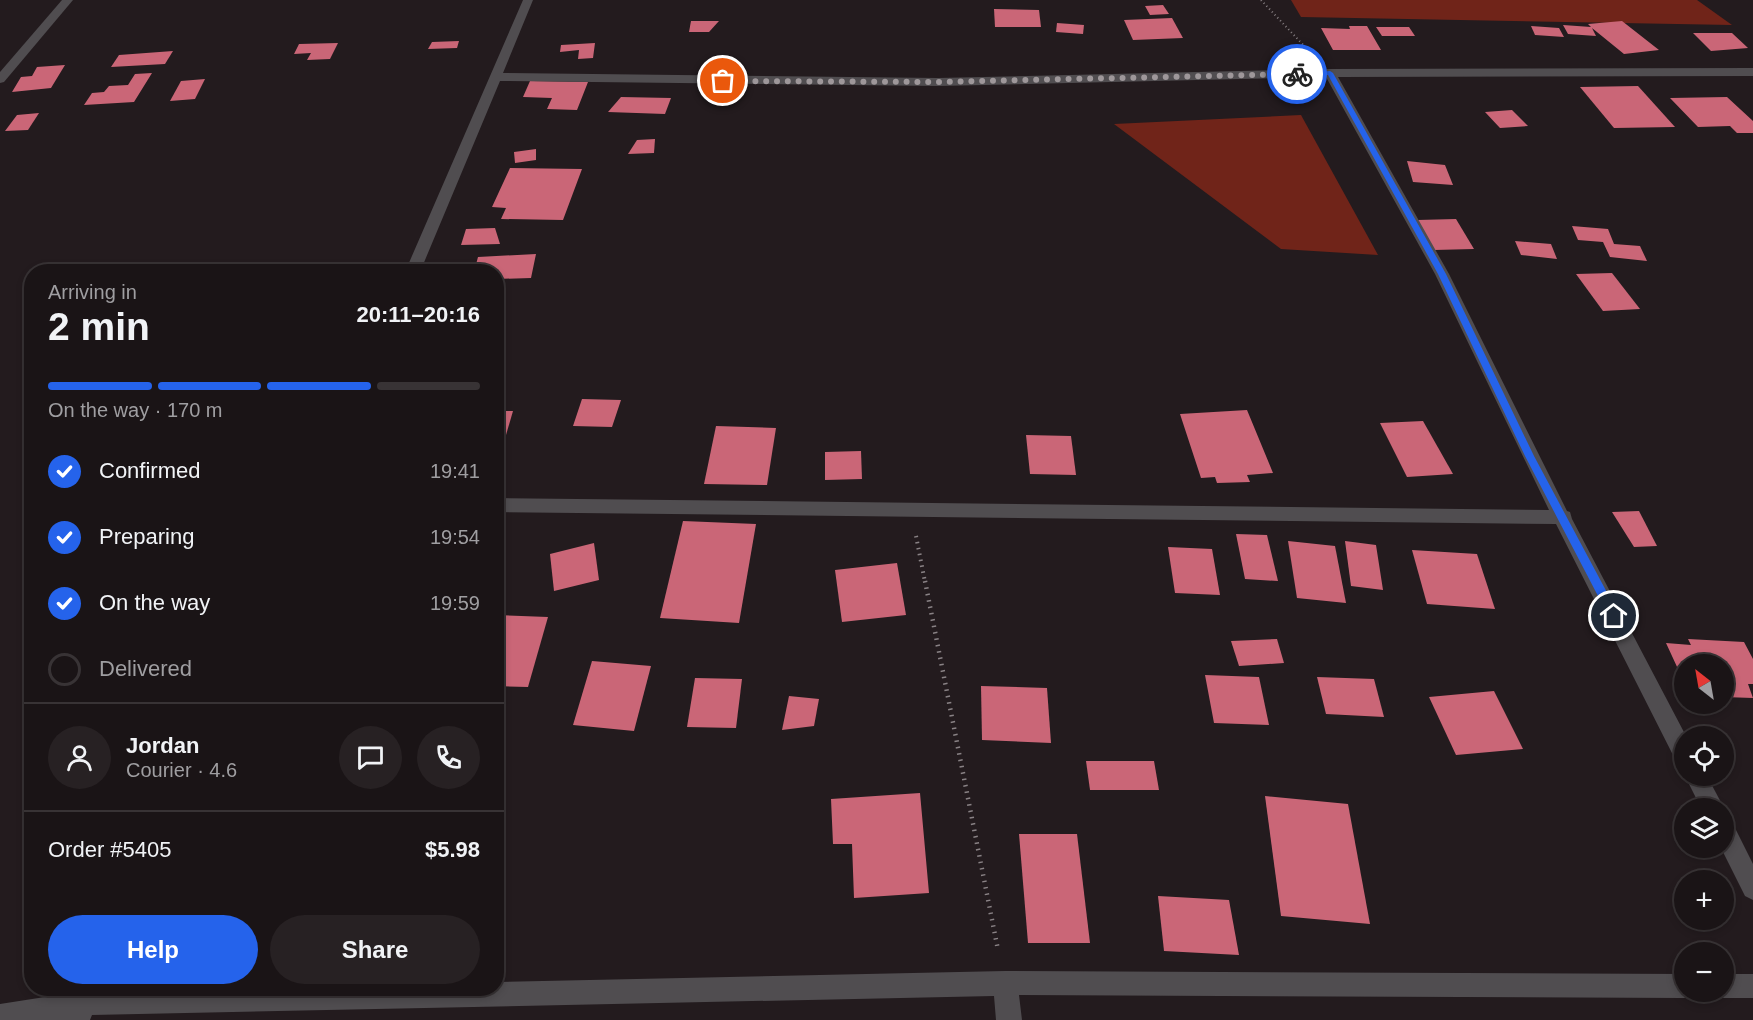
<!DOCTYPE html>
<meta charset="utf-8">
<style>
:root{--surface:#1a1416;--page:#272123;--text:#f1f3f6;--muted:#9f9ea1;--line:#383335;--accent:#2563eb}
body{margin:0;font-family:Arial,sans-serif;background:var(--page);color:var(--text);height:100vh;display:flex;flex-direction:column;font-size:22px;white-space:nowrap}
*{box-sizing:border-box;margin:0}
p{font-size:20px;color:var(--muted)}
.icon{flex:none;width:33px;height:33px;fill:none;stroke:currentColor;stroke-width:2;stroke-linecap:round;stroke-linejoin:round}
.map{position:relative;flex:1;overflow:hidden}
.panel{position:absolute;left:24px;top:264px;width:480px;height:732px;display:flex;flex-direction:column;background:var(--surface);border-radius:24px;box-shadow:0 3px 9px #0003,0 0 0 2px var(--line)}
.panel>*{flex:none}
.needle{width:39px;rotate:329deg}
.controls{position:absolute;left:1674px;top:654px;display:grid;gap:12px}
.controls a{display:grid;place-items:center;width:60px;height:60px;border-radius:50%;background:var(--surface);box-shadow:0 3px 9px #0003,0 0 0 2px var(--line);font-size:30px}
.pin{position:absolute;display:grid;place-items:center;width:51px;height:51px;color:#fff;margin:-26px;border:3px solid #fff;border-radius:50%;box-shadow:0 2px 6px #0007}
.courier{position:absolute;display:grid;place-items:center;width:60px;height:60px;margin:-30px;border:4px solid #2563eb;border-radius:50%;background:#fff;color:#222;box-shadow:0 2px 8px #0007}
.head em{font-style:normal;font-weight:700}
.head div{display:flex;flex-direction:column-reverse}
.head{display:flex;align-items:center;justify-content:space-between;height:102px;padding:0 24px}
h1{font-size:39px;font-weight:700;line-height:45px}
.bar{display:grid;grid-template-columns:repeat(4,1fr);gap:9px 6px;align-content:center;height:72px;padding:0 24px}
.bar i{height:8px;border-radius:4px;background:var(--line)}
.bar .on{background:var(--accent)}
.bar p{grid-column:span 4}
.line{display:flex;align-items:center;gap:15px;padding:0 24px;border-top:2px solid var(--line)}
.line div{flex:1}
.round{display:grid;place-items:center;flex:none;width:63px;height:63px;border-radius:32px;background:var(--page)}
ol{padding:0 24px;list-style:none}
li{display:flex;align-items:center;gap:18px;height:66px}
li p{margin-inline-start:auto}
li .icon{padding:6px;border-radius:50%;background:var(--accent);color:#fff;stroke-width:4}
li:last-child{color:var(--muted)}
li i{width:33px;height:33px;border:3px solid var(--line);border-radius:50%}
.primary-button{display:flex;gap:12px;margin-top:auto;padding:12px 24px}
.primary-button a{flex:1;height:69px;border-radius:36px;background:var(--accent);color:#fff;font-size:24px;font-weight:700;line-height:69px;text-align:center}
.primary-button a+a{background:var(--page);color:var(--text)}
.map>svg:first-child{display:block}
.green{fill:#702419}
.building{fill:#ca6677}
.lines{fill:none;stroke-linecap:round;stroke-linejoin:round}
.path-far2{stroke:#898285;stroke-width:2;stroke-dasharray:1 3;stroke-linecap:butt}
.path-far1{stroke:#898285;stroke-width:4;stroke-dasharray:1.5 4.5;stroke-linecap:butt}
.path{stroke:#898285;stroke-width:4.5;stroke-dasharray:1.5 5;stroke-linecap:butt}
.minor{fill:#504d50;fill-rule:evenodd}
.route{fill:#2563eb}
.done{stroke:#9e979a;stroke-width:6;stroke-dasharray:0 10.8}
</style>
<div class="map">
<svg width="1753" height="1020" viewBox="0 0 1753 1020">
<rect width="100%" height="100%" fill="#231b1e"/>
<!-- green -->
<g class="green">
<polygon points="1291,0 1697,0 1732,25 1301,17"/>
<polygon points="1301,115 1378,255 1281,249 1114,124"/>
</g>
<!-- building -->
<g class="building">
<polygon points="1163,5 1169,14 1150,15 1145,6"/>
<polygon points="994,9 1039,10 1041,27 995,27"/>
<polygon points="1172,18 1183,38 1133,40 1124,20"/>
<polygon points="691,21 719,21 709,32 689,32"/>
<polygon points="1622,21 1659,50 1624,54 1592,28 1596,36 1568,34 1563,25 1591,27 1588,24"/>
<polygon points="1057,23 1084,25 1083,34 1056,32"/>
<polygon points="1349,26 1367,26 1381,50 1333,50 1321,28 1350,29"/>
<polygon points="1531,26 1559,28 1564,37 1535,35"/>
<polygon points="1376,27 1409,27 1415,36 1382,36"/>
<polygon points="1693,33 1732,33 1748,48 1711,51"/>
<polygon points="459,41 457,48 428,49 432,42"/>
<polygon points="338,43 330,59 307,60 311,53 294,54 299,44"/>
<polygon points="595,43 593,58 578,59 579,50 560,52 561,45"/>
<polygon points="173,51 165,64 111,67 119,55"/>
<polygon points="65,65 51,88 12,92 21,77 32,76 37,67"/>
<polygon points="152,73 134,102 84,105 92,93 104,92 109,86 128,85 135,74"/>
<polygon points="205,79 195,99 170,101 181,81"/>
<polygon points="530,81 588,82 577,110 547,109 552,98 523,97"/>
<polygon points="1638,86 1675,127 1614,128 1580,87"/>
<polygon points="621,97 671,98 665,114 608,112"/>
<polygon points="1727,97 1753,121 1753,133 1737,133 1730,126 1698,127 1670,98"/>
<polygon points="1512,110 1528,126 1500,128 1485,112"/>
<polygon points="39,113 28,130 5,131 17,115"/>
<polygon points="655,139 654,153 628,154 637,140"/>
<polygon points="536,149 536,160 515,163 514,152"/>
<polygon points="1407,161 1445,165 1453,185 1413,182"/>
<polygon points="510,168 582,169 563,220 501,219 506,208 492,207"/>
<polygon points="1456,219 1474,249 1434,250 1417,220"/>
<polygon points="1572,226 1608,229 1614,244 1640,246 1647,261 1610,257 1603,242 1578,240"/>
<polygon points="495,228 500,244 461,245 466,229"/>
<polygon points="1515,241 1551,244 1557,259 1521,255"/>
<polygon points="536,254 531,278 497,279 499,272 474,272 478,257"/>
<polygon points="1612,273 1640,309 1603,311 1576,274"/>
<polygon points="582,399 621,400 612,427 573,426"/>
<polygon points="1247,410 1273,473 1247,475 1250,482 1217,483 1215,477 1201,478 1180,414"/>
<polygon points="496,411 513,411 497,466 496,466"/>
<polygon points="1423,421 1453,474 1407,477 1380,423"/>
<polygon points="716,426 776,428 767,485 704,484"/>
<polygon points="1026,435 1071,436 1076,475 1030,474"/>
<polygon points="861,451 862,479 825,480 825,452"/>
<polygon points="1639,511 1657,546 1634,547 1612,512"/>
<polygon points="683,521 756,524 739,623 660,618"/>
<polygon points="1236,534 1267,535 1278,581 1245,579"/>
<polygon points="1288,541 1335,546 1346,603 1297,598"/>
<polygon points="1345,541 1376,545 1383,590 1351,586"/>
<polygon points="594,543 599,580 554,591 550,554"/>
<polygon points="1168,547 1212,549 1220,595 1175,593"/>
<polygon points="1412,550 1477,554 1495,609 1427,604"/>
<polygon points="897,563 906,615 842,622 835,570"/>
<polygon points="496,615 548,617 528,687 496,686"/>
<polygon points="1277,639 1284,663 1239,666 1231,641"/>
<polygon points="1688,639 1744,642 1753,659 1753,684 1748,684 1753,698 1724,697 1724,664 1684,664 1684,682 1666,643 1691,645"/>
<polygon points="592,661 651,666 634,731 573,725"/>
<polygon points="1205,675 1259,677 1269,725 1214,723"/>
<polygon points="1317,677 1374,679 1384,717 1326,714"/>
<polygon points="695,678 742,679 736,728 687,727"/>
<polygon points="981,686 1047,688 1051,743 982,740"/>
<polygon points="1494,691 1523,749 1456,755 1429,697"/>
<polygon points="789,696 819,699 814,726 782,730"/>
<polygon points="1086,761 1154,761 1159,790 1090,790"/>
<polygon points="920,793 929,893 854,898 852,844 833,844 831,799"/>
<polygon points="1265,796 1348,804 1370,924 1281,916"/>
<polygon points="1019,834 1077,834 1090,943 1028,943"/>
<polygon points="1158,896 1229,900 1239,955 1164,951"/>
</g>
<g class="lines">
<!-- path-far2 -->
<polyline class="path-far2" points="1261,0 1307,49"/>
<!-- path-far1 -->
<polyline class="path-far1" points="916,536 925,582"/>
<!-- path -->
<polyline class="path" points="925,581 998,950"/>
<!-- minor -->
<g class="minor">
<polygon points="62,0 73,0 4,82 0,83 0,72"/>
<polygon points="523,0 533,0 503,73 938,78 1330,69 1753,68 1753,76 1338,77 1449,274 1567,511 1570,512 1572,519 1686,736 1684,764 1676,761 1556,524 496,512 496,498 1549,510 1435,274 1326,77 938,86 500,81 420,272 405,272"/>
<polygon points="1685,776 1707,776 1724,808 1724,809 1701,808"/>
<polygon points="1724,819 1732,822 1753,864 1753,900 1745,896 1721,848 1724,848"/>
<polygon points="1005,971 1684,974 1684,992 1694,992 1693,995 1684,998 1019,995 1022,1020 996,1020 994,996 92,1015 90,1020 0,1020 0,1004 77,992 78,988 496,988 496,982"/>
<polygon points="1724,974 1753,974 1753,998 1724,998 1715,995 1714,992 1724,992"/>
</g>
</g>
<!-- route -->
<polygon class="route" points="1330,71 1333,73 1446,274 1534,456 1618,613 1618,619 1610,619 1525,456 1438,274 1328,75 1297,76 1293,74"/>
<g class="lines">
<!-- done -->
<polyline class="done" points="723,81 938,82 1297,74"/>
</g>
</svg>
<div class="controls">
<a><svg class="needle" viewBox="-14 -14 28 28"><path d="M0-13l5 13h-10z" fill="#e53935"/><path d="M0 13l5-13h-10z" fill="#9f9ea1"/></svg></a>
<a><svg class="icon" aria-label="locate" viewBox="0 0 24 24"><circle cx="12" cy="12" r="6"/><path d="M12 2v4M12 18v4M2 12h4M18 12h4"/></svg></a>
<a><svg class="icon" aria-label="layers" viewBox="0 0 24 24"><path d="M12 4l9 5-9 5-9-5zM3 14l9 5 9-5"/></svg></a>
<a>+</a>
<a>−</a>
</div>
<div class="pin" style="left:723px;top:81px;background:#ea580c"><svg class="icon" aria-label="bag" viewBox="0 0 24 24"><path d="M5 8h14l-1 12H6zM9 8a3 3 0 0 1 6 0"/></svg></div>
<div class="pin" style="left:1614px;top:616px;background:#1f2937"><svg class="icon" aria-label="home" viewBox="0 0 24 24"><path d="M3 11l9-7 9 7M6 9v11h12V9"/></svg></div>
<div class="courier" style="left:1297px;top:74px"><svg class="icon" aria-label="bike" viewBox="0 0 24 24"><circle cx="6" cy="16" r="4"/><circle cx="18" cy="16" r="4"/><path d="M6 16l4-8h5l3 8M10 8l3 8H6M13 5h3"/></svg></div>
<section class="panel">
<div class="head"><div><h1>2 min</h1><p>Arriving in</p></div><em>20:11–20:16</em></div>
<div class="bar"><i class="on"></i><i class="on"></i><i class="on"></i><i></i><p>On the way · 170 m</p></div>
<ol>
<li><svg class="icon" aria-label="check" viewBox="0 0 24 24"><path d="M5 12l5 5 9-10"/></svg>Confirmed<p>19:41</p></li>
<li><svg class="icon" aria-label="check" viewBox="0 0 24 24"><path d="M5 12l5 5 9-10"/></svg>Preparing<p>19:54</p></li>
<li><svg class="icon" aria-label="check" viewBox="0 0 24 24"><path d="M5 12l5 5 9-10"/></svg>On the way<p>19:59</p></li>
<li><i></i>Delivered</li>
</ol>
<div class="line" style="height:108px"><a class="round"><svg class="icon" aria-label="person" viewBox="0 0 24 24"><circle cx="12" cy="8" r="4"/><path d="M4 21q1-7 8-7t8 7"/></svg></a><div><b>Jordan</b><p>Courier · 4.6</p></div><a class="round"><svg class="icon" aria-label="chat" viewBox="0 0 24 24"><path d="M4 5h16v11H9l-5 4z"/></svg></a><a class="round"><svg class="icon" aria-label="phone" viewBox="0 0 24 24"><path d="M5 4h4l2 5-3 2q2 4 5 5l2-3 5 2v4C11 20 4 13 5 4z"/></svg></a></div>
<div class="line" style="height:78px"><div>Order #5405</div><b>$5.98</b></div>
<div class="primary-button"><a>Help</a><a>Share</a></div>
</section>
</div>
